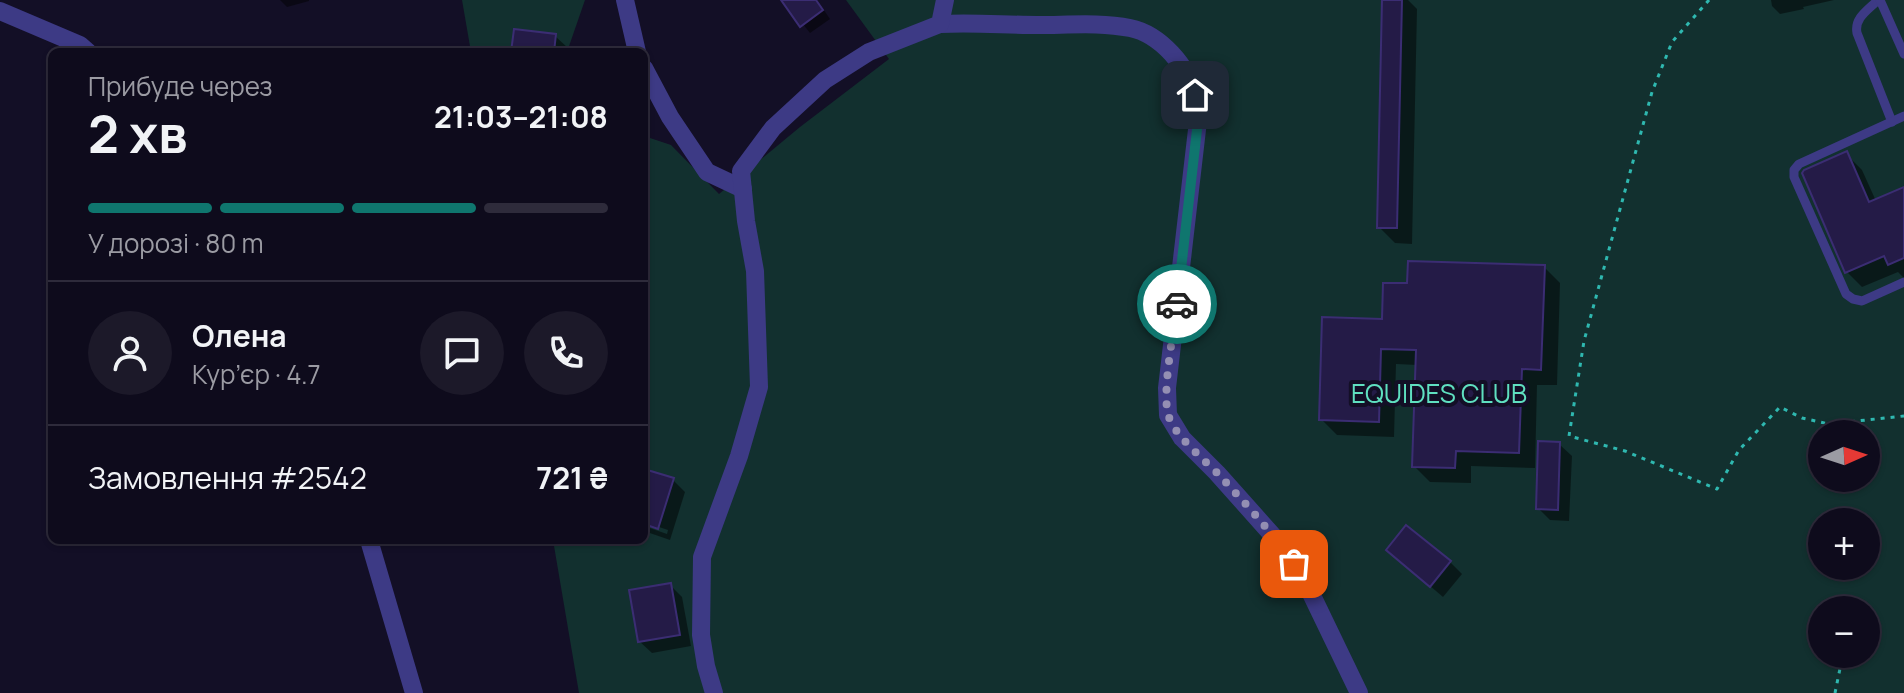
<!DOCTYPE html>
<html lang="uk">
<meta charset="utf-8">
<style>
:root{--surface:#0e0b1c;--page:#1c1929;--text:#f1f3f6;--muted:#9b9ba3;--line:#2e2b3b;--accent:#0f766e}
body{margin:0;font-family:Manrope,sans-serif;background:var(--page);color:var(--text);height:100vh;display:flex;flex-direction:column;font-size:30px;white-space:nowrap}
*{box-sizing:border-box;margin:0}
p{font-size:26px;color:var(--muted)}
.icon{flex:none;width:44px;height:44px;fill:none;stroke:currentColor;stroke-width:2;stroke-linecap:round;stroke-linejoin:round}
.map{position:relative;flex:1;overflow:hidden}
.panel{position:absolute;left:48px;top:48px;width:600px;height:496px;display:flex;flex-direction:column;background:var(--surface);border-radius:12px;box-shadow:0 2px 6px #0004,0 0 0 2px var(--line)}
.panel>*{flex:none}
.needle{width:52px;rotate:87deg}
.fabs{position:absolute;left:1808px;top:420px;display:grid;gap:16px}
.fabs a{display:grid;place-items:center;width:72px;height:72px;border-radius:50%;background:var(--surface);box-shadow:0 2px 6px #0004,0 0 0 2px var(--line);font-size:40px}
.pin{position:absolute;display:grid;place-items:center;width:68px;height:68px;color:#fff;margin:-34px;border-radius:16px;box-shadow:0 4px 12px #0006}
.courier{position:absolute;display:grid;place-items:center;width:80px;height:80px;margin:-40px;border:6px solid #0f766e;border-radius:50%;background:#fff;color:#222;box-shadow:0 2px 10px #0007}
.head em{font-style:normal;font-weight:700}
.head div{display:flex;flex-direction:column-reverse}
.head{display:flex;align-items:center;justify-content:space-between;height:136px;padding:0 40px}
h1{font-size:52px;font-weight:700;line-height:60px}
.bar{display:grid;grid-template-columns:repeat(4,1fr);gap:12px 8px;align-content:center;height:96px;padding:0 40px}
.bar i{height:10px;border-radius:6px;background:var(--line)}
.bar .current{background:var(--accent)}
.bar p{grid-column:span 4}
.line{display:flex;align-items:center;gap:20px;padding:0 40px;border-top:2px solid var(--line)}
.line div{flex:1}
.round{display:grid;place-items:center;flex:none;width:84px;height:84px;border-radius:42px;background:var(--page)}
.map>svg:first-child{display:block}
.green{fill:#12302f;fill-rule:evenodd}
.shadow{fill:#0007}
.building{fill:#241b47;stroke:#3b2d73;stroke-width:2}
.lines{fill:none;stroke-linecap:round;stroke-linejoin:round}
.path{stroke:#2fb8b0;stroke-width:3;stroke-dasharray:4 6;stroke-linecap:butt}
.service{stroke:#3d3a85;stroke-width:9}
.minor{stroke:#3d3a85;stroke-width:18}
.done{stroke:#948fb3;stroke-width:8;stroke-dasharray:0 14.4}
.route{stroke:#0f766e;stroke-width:10}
.labels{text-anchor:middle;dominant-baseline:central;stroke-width:8;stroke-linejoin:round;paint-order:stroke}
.park-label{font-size:26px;fill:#5fe0c0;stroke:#130f26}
</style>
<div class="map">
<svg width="1904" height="693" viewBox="0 0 1904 693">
<rect width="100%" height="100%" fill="#130f26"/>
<!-- green -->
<g class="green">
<polygon points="462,0 585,0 567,52 471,52"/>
<path d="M846,0h1058v693h-1325l-26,-153h91v-404l27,9 48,49 81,-67 89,-68zM1822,434h44v44h-44zM1822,522h44v44h-44zM1822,610h44v44h-44z"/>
</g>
<!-- shadow -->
<g class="shadow">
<polygon points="280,0 309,0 309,1 287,7"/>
<polygon points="784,0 817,0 830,19 810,33"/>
<polygon points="1384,0 1408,0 1417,9 1412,244 1395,243 1379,227"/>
<polygon points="1771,0 1834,0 1803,7 1804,9 1780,14 1772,6"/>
<polygon points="555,36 568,48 567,52 513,52"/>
<polygon points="1846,154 1862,170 1876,201 1904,189 1904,278 1898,272 1862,287 1846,271"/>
<polygon points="1544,267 1560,283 1557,385 1537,385 1535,468 1471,466 1471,483 1430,482 1414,466 1417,365 1396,364 1394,437 1337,435 1321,419 1384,321 1409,286"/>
<polygon points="1559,444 1572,456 1569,521 1550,520 1538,508"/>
<polygon points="644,471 673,480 685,492 670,540 644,531 644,526 667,534 668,530 644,522"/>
<polygon points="1388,550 1450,562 1462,574 1443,597"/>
<polygon points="670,585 682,597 691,646 652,653 639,641"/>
</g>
<!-- building -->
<g class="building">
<polygon points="781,0 816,0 823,10 800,27"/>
<polygon points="1382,0 1402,0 1397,228 1377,228"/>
<polygon points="514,29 556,34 554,52 511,52"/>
<polygon points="1847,151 1869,202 1904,187 1904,258 1888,265 1884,256 1845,273 1802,173 1804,170"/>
<polygon points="1408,261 1545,265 1541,370 1522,369 1519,453 1456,451 1455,468 1412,467 1416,350 1381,349 1379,422 1319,420 1322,317 1382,319 1383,283 1407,283"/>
<polygon points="1538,441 1560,442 1558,510 1536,509"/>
<polygon points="644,469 674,478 658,529 644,524"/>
<polygon points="1406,525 1451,561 1430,587 1386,550"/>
<polygon points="671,583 680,635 638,642 629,590"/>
</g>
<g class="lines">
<!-- path -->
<g class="path">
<polyline points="1709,0 1672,42 1652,92 1584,341 1569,436 1625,451 1717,489 1739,450 1780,407 1802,418 1829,424 1904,416"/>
<polyline points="1835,693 1843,654"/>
</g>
<!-- service -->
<g class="service">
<path d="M1878,0c-10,10 -24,18 -21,33l35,89"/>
<polyline points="1880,0 1904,54"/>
<polyline points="1904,116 1799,164 1794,170 1794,177 1846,294 1853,299 1862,301 1904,282"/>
</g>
<!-- minor -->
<g class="minor">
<polyline points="625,0 637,52"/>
<polyline points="0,11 80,45 88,52"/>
<path d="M940,24c32,-2 65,1 98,1 30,0 63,-3 92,3 30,6 59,39 65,68 2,8 2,17 3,25l-31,267 1,27 14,23 35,35 66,74 22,34 54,112"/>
<polyline points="644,68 670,117 707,172 743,189"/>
<polyline points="369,540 414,693"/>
<polyline points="714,693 706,666 701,635 702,557 739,456 759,387 755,271 746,221 741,171 773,128 825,80 869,52 940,24 945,0"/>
</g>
</g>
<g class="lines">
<!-- done -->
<path class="done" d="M1177,304c-3,27 -15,86 -9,110 5,21 36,45 51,61 26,28 53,57 75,89"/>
<!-- route -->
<polyline class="route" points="1177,304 1198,121 1195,95"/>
</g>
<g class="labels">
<!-- park labels -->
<g class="park-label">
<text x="1439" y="393">EQUIDES CLUB</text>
</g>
</g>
</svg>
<div class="fabs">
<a><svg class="needle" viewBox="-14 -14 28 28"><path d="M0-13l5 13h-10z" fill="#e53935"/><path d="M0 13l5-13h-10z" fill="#9b9ba3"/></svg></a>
<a>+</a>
<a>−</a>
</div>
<div class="pin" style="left:1294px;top:564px;background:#ea580c"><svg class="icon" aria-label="bag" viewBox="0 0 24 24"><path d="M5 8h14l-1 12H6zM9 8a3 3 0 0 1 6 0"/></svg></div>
<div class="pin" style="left:1195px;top:95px;background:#1f2937"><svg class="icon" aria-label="home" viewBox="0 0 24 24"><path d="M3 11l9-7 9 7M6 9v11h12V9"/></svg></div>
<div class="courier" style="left:1177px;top:304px"><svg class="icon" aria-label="car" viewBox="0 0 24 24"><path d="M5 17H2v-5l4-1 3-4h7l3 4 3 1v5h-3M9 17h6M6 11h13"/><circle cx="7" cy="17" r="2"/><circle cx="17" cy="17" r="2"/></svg></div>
<section class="panel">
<div class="head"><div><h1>2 хв</h1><p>Прибуде через</p></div><em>21:03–21:08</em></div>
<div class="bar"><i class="current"></i><i class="current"></i><i class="current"></i><i></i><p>У дорозі · 80 m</p></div>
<div class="line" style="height:144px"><a class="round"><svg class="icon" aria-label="person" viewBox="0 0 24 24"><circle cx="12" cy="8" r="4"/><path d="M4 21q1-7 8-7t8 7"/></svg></a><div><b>Олена</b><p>Кур’єр · 4.7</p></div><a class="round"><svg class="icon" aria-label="chat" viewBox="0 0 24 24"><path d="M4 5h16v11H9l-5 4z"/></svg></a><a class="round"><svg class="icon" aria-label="phone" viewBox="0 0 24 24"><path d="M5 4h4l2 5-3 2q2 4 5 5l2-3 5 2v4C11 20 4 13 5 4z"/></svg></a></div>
<div class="line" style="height:104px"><div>Замовлення #2542</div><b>721 ₴</b></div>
</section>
</div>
